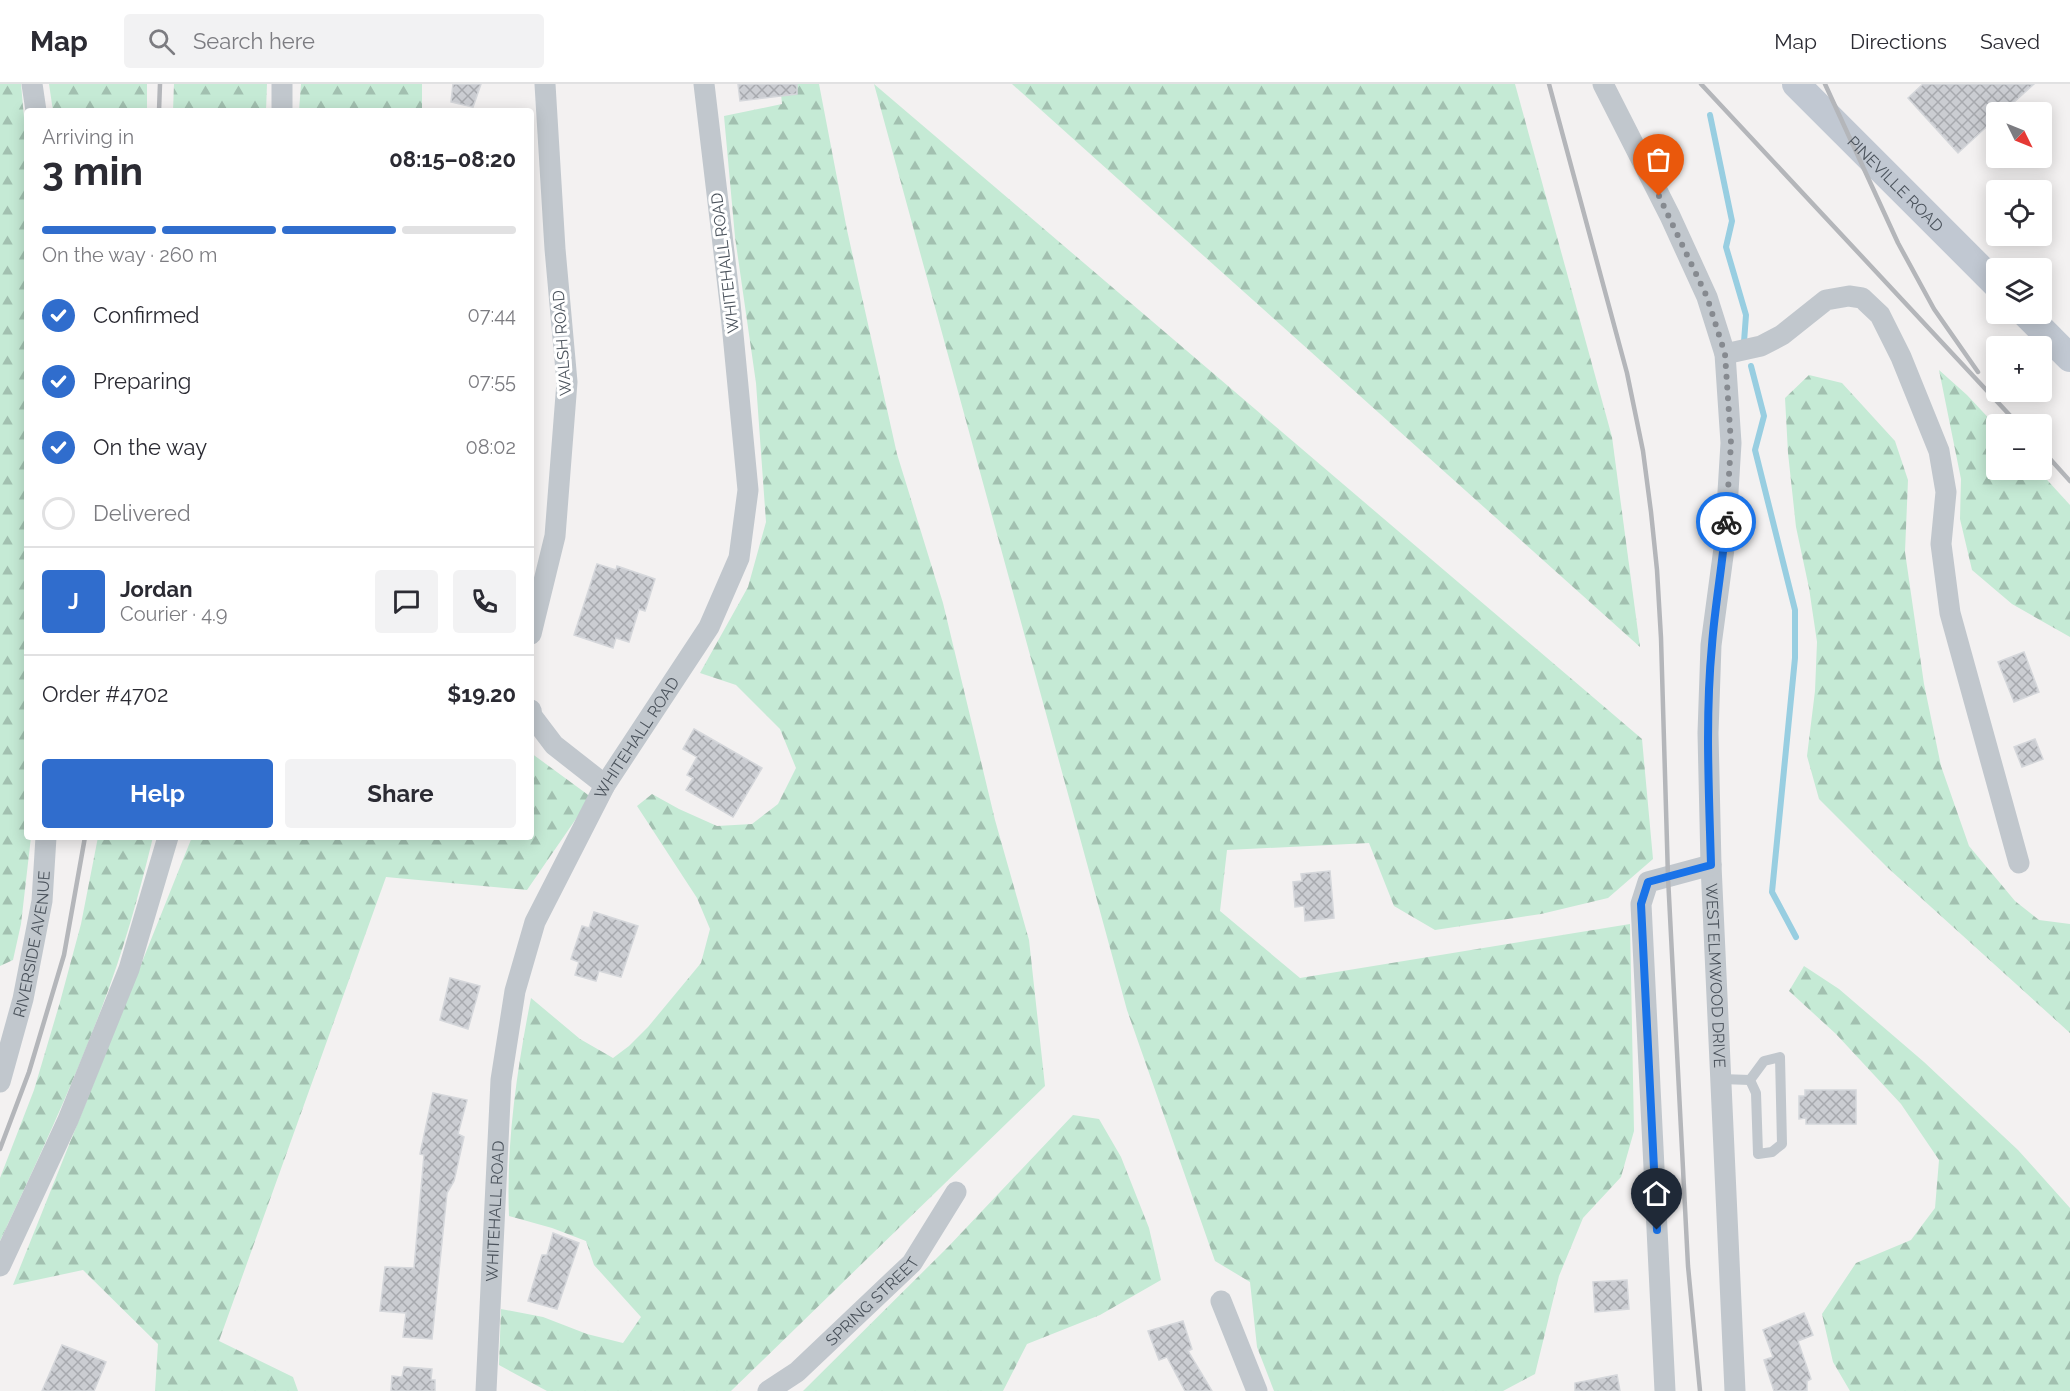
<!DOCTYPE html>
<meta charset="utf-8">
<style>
:root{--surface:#fff;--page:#f2f2f3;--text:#2b2b33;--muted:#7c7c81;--line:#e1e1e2;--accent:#306dcd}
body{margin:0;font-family:Raleway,sans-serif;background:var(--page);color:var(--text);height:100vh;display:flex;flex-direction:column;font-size:22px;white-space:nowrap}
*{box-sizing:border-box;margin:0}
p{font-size:20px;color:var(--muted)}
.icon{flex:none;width:33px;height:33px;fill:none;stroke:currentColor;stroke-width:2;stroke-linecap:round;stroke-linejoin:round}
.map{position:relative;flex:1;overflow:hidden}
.side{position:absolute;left:24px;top:24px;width:510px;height:732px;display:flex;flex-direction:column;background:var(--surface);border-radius:6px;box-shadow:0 3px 15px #0003}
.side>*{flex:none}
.needle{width:39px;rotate:133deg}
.buttons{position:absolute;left:1986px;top:18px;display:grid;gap:12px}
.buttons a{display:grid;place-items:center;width:66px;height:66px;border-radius:6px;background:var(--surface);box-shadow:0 3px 15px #0003;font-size:30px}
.pin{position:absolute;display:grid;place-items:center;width:51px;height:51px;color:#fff;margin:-62px -26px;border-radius:50% 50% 50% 0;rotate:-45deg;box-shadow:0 0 6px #0007}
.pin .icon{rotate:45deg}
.courier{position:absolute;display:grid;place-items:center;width:60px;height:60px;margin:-30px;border:4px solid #1a73e8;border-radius:50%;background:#fff;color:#222;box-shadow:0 2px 8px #0007}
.headline em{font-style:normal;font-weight:700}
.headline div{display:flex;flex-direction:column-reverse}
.headline{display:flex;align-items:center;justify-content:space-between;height:102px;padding:0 18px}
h1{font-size:39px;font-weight:700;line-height:45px}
.bar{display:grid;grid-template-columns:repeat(4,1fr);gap:9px 6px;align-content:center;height:72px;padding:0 18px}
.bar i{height:8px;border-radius:4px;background:var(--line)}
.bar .on{background:var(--accent)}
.bar p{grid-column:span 4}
.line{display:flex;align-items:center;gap:15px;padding:0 18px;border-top:2px solid var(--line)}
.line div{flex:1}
.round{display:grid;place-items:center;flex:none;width:63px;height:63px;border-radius:6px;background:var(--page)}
ol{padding:0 18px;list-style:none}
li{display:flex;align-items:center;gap:18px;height:66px}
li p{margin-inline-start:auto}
li .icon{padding:6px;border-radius:50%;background:var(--accent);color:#fff;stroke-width:4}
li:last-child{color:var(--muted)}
li i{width:33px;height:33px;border:3px solid var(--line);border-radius:50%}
.cta{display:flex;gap:12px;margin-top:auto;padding:12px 18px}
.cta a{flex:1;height:69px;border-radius:6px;background:var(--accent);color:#fff;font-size:24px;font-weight:700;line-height:69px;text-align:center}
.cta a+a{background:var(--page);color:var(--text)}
header{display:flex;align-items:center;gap:36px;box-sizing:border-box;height:84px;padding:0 30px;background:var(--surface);border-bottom:2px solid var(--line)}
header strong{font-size:28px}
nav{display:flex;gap:33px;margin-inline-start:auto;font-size:21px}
.search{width:420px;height:54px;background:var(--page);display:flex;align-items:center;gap:15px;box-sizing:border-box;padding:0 21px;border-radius:6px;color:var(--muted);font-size:22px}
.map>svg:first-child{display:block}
.forest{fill:url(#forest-firs)}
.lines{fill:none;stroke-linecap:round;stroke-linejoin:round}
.stream{stroke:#98cee1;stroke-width:6}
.building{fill:url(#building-cross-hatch);stroke:#d5d7db;stroke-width:1.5}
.lane{stroke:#c1c7cd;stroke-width:10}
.street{stroke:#c1c7cd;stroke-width:21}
.secondary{stroke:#c1c8d2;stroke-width:28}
.rail{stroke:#b4b6ba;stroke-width:4.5}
.done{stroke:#868a90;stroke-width:6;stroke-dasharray:0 10.8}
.route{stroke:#1a73e8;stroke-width:8}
.labels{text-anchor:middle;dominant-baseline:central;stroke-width:6;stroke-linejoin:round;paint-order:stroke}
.street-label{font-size:16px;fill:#4b535c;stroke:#fff}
</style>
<header>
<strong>Map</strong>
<div class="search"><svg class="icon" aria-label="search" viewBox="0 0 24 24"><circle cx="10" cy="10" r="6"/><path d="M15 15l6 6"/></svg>Search here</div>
<nav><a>Map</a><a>Directions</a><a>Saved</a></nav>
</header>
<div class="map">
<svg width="2070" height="1307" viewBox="0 0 2070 1307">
<defs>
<pattern id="forest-firs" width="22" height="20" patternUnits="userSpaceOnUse" patternTransform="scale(1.5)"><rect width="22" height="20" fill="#c5ead5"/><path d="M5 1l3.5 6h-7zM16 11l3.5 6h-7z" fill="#a2c0b0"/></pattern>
<pattern id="building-cross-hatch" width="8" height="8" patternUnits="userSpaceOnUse" patternTransform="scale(1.5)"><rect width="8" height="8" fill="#cbcdd2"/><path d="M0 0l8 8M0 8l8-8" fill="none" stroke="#a7a9ae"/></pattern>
</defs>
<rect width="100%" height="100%" fill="#f3f1f1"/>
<!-- forest -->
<g class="forest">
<polygon points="0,0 21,0 27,67 27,753 31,753 21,840 13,876 0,882"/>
<polygon points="49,0 147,0 147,27 53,27"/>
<polygon points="174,0 267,0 266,27 173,27"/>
<polygon points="301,0 422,0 422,27 299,27"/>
<path d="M780,0h39l28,146 50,224 46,149 52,217 34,120 16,146 -314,305h-184l-48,-26 2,-56 42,8 44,17 36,9 18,-26 -47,-52 -8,-24 -34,-13 -43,-12c-3,-73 8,-147 22,-218l49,41 33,19 16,-12 19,-19 53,-64 9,-34 -13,-31 -60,-92 15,-12 27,15 38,17 35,-2 26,-20 18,-36 -16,-39 -44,-44 -36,-12 48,-86 18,-65 -10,-139 -21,-146 -11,-121 58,-12z"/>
<polygon points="874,0 1642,655 1653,775 1608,814 1541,830 1435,846 1394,822 1369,759 1227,766 1220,827 1300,894 1630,840 1634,1047 1621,1093 1583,1134 1559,1192 1535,1290 1503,1307 1274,1307 1257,1263 1250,1198 1215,1177 1127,926"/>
<polygon points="1012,0 1515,0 1612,353 1640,563"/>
<polygon points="1939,286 1967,311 1996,342 1996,386 2038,386 2070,421 2070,553 2012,520 1972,486 1960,435 1961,395"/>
<polygon points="1809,291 1842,299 1895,357 1908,396 1905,468 1924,600 1941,682 1969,762 2015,817 2039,836 2070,840 2070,949 1888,784 1819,715 1807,672 1815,607 1817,558 1809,504 1796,443 1788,369 1785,314"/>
<polygon points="531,669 591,713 527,806 386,793 219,1257 293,1293 298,1307 155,1307 158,1260 83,1186 13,1201 192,753 531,753"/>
<path d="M98,753h55c-14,58 -30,115 -51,170 -30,80 -66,157 -102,234v-63l34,-88 26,-88 21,-78z"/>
<polygon points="1804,882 1839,905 1924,978 2018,1066 2070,1124 2070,1307 1850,1307 1833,1278 1822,1230 1856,1179 1911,1156 1935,1124 1939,1076 1901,1020 1836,950 1789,907"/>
<polygon points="1073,1031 1099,1035 1121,1073 1149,1144 1161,1196 1100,1231 1027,1260 1003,1307 803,1307 948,1163"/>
</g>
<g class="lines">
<!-- stream -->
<g class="stream">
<polyline points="1710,31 1732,137 1726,163 1746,231 1744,258"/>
<polyline points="1751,282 1764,332 1755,366 1795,526 1795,574 1772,808 1796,853"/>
</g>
</g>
<!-- building -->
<g class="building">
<polygon points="453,0 481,0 473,23 451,18"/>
<polygon points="738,0 797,0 797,10 740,17"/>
<polygon points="1923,0 2034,0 2003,28 1996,28 1996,34 1958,69 1908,14"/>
<polygon points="597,480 616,486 617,482 655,495 645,527 639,525 629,558 616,554 613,564 574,551"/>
<polygon points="2024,568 2039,608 2014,618 1998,578"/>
<polygon points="694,645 762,684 733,733 686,706 693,694 687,691 697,673 683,665"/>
<polygon points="2035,655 2043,675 2022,683 2014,663"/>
<polygon points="1330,787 1334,834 1305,837 1304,822 1295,823 1293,798 1302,797 1301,790"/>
<polygon points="594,828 638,842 621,893 599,887 596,897 575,891 579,878 571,875 582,842 589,844"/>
<polygon points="450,894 480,902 468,945 440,936"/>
<polygon points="1805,1006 1856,1006 1856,1040 1806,1040 1806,1034 1799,1035 1799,1012 1805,1012"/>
<polygon points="433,1009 467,1016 458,1050 464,1053 454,1097 447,1109 432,1255 403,1253 406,1229 380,1227 385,1183 414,1184 424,1071 420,1070"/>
<polygon points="553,1149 579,1159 557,1225 528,1217 542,1171 547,1171"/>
<polygon points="1627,1196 1629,1225 1595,1228 1593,1198"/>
<polygon points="1804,1229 1813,1251 1798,1257 1811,1295 1807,1297 1807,1307 1774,1307 1764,1276 1773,1273 1763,1246"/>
<polygon points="1183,1237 1192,1265 1188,1267 1212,1307 1185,1307 1167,1273 1159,1276 1148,1247"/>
<polygon points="62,1261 106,1278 94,1307 42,1307"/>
<polygon points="404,1283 432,1285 431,1296 435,1296 435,1307 391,1307 392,1292 402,1293"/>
<polygon points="1617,1291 1620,1307 1575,1307 1575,1299"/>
</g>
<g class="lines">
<!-- lane -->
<g class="lane">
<polygon points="1780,973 1782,1060 1772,1068 1758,1070 1756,1009 1750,996 1764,977"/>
<polyline points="1721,995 1750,996"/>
</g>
<!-- street -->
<g class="street">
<polyline points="32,0 36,27"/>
<path id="s1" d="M1603,0l67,132 37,81 18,57 6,89 -6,98 -14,104 -3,88 3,132 24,526"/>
<polyline points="282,27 282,0"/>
<polyline points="1725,270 1761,262 1782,251 1826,216 1849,212 1862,214 1880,231 1901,273 1939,367 1946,408 1941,460 1950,529 2019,779"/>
<polyline points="531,550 555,452 567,298 555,165 545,0"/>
<polyline points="531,626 532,632 554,661 605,701"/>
<path id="s2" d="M0,998l23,-83 19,-98 4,-64"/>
<polyline points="0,1182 68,1036 129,885 168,753"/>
<polyline points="1221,1217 1257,1307"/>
<path id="s3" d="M486,1307l15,-311 14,-89 20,-69 70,-137 104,-158 30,-69 9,-68 -18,-187 -26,-219"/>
<path id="s4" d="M768,1307l29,-19 115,-109 44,-71"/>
<polyline points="1665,1307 1641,820 1648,798 1711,781"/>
</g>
<!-- secondary -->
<g class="secondary">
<path id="s5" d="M1796,0l200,200"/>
<polyline points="2026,230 2070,274"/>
</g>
<!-- rail -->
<g class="rail">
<polyline points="1549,0 1627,289 1643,367 1651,428 1657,486 1661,554 1668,793 1688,1182 1700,1307"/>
<polyline points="1701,0 2018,340"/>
<polyline points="1825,0 1898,159 1934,225 1978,288"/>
<polyline points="159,27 160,0"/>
<polyline points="2042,366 2070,397"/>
<polyline points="0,1065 29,988 64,871 85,753"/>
</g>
</g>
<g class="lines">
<!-- done -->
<polyline class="done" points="1659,112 1707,213 1725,270 1731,359 1726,438"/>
<!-- route -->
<path class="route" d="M1657,1146l-16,-326 7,-22 63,-17c-2,-73 -6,-147 1,-220 3,-41 11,-82 14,-123"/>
</g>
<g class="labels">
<!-- street labels -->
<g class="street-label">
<text stroke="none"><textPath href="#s5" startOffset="141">PINEVILLE ROAD</textPath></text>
<text transform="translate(725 179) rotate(-97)">WHITEHALL ROAD</text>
<text transform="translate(562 259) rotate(-94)">WALSH ROAD</text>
<text stroke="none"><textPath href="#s3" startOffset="684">WHITEHALL ROAD</textPath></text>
<text stroke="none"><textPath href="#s2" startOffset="142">RIVERSIDE AVENUE</textPath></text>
<text stroke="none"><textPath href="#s1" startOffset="920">WEST ELMWOOD DRIVE</textPath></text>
<text stroke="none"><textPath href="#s3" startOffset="180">WHITEHALL ROAD</textPath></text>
<text stroke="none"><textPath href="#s4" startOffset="138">SPRING STREET</textPath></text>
</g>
</g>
</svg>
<div class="buttons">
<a><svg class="needle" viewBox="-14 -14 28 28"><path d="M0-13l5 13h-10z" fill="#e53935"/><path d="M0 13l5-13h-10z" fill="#7c7c81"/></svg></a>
<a><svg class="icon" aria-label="locate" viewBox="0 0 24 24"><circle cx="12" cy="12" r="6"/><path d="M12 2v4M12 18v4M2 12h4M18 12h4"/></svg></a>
<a><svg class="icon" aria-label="layers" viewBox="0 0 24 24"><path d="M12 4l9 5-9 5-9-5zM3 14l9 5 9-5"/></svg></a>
<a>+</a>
<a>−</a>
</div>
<div class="pin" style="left:1659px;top:112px;background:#ea580c"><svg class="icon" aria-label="bag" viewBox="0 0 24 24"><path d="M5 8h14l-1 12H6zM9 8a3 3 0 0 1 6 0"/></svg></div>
<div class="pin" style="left:1657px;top:1146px;background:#1f2937"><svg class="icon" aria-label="home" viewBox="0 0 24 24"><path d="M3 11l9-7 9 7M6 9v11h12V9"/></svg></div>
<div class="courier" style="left:1726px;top:438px"><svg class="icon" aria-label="bike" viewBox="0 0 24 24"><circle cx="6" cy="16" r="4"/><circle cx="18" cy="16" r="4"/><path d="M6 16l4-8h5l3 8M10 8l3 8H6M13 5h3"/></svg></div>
<section class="side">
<div class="headline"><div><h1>3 min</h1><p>Arriving in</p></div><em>08:15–08:20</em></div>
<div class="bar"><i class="on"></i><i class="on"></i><i class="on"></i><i></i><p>On the way · 260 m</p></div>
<ol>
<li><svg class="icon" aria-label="check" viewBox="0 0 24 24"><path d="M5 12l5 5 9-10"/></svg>Confirmed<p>07:44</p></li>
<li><svg class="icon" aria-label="check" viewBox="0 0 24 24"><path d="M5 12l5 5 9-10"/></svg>Preparing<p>07:55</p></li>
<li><svg class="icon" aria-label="check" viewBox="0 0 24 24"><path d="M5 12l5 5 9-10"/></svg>On the way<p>08:02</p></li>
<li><i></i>Delivered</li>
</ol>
<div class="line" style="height:108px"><b class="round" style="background:var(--accent);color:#fff">J</b><div><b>Jordan</b><p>Courier · 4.9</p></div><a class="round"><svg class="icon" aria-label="chat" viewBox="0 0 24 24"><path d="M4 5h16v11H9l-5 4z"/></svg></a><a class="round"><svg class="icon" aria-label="phone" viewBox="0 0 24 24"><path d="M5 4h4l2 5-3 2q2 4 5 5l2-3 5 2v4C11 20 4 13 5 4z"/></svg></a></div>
<div class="line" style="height:78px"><div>Order #4702</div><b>$19.20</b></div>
<div class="cta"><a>Help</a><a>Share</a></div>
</section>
</div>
